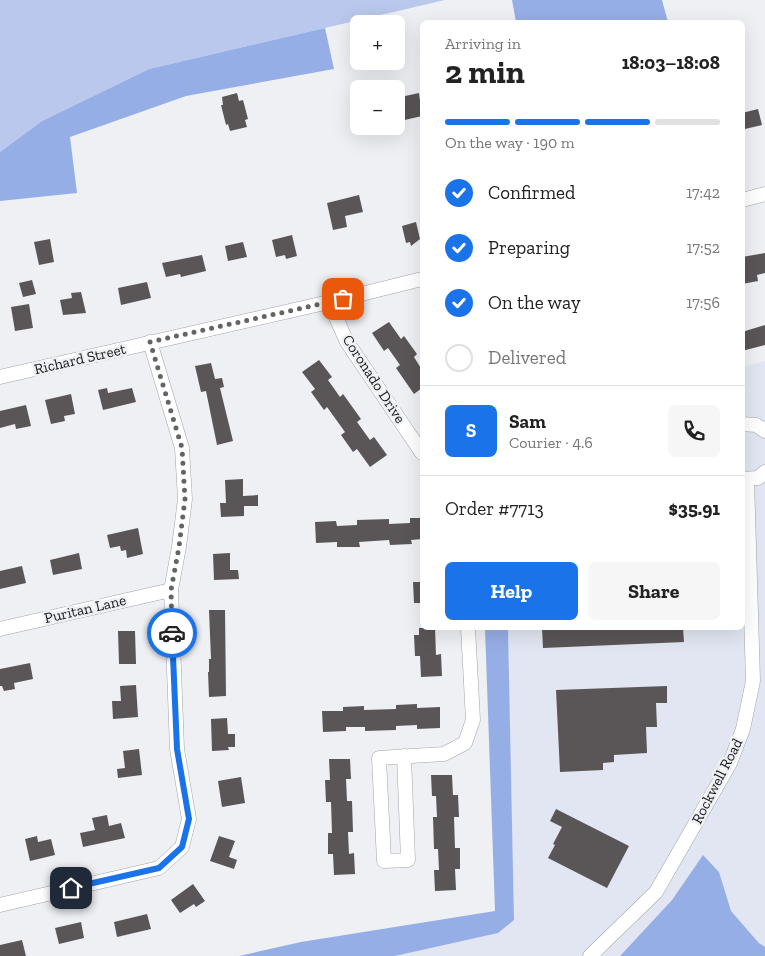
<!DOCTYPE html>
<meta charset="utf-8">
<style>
:root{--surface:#fff;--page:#f6f6f6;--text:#222;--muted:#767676;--line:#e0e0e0;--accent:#1a73e8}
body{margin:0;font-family:"Zilla Slab",serif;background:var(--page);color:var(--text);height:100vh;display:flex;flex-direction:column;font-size:19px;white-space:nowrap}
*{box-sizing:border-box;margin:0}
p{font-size:16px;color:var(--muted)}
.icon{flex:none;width:28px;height:28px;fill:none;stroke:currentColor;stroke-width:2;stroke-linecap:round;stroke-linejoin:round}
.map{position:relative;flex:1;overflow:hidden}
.drawer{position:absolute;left:420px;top:20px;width:325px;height:610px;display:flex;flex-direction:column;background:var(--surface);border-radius:8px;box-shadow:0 5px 20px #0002}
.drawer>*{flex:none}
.tools{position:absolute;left:350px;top:15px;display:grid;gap:10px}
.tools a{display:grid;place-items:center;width:55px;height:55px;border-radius:8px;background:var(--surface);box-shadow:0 5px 20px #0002;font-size:25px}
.pin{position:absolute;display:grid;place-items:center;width:42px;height:42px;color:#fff;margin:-21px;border-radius:10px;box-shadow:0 2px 8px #0006}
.courier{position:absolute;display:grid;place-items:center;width:50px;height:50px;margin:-25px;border:4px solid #1a73e8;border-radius:50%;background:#fff;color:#222;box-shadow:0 1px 6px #0007}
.summary em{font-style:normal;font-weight:700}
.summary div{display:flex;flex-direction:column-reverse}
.summary{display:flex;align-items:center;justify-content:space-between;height:85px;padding:0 25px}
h1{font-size:32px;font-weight:700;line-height:38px}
.bar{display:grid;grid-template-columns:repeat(4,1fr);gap:8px 5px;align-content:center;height:60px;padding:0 25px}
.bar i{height:6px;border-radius:4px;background:var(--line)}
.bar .active{background:var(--accent)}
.bar p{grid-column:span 4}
.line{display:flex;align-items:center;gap:12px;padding:0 25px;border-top:1px solid var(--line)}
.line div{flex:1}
.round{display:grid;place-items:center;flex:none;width:52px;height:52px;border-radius:8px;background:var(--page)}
ol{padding:0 25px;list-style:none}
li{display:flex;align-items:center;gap:15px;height:55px}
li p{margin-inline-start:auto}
li .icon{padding:5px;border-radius:50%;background:var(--accent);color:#fff;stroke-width:4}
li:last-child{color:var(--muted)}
li i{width:28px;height:28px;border:2px solid var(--line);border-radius:50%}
.button{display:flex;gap:10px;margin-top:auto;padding:10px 25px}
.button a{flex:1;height:58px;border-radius:8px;background:var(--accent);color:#fff;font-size:20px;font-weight:700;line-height:58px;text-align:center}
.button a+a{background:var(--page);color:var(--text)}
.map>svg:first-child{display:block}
.built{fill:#e1e6f2}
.green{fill:#b9c8ec}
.forest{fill:#96aee6}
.building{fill:#5a5658}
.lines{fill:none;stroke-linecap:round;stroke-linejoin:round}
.minor-casing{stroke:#a3a4a9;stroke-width:15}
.minor{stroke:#fff;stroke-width:14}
.done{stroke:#626466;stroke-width:5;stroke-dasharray:0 9}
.route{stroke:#1a73e8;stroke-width:6}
.labels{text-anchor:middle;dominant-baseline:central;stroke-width:5;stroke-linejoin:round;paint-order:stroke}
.street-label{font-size:15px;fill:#171819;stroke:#eef0f4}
</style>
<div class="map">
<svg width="765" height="956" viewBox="0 0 765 956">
<rect width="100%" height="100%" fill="#eef0f4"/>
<!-- built -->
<polygon class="built" points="765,361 765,947 760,943 731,911 717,870 703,855 672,900 620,956 395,956 498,933 514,920 508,628 742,628 743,367"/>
<!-- green -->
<polygon class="green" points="0,0 445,0 149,69 42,121 0,152"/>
<!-- forest -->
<g class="forest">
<polygon points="512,0 662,0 668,22 516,22"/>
<polygon points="325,28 334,69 186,96 70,137 77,193 0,201 0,152 42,121 149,69"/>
<polygon points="485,628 508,628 514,920 498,933 395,956 239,956 301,942 495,911"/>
<polygon points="703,855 719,872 731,911 759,943 765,947 765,956 620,956 672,900"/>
</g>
<!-- building -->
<g class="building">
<polygon points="237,93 239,101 243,100 248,119 245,120 247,127 230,131 228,124 226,125 221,105 223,105 222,97"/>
<polygon points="419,93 422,116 396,122 396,98"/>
<polygon points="758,109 762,125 745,129 742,113"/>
<polygon points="359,195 363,212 345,216 347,227 333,230 327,203"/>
<polygon points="416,222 420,239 411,246 410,242 406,243 402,226"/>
<polygon points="292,235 297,256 286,259 285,255 276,257 272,240"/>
<polygon points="50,239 54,262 39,265 34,242"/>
<polygon points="243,242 247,257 228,261 225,246"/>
<polygon points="765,253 765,273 757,275 758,281 742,284 742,257"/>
<polygon points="202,255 206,271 181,277 180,274 166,277 162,263"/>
<polygon points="32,280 36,294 23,297 19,283"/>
<polygon points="147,282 151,298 121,305 118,288"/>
<polygon points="81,292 86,313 63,315 60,300 72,298 71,293"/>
<polygon points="29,304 33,328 15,331 11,307"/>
<polygon points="389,322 401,339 404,336 417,354 414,357 422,370 422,388 414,394 396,368 400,365 388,348 384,351 372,333"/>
<polygon points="765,325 765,345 742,351 742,332"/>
<polygon points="319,360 332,377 328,380 340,397 343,394 361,419 357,422 370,440 374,437 387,455 370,467 357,449 353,452 341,435 345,432 327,407 324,410 311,392 315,389 302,372"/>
<polygon points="211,363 215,379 222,378 224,387 220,388 233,441 217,445 206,391 201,392 195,366"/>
<polygon points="107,388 108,393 132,388 136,402 103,410 98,390"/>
<polygon points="71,394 75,414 64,416 65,421 51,424 45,400"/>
<polygon points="26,405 31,426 16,429 15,424 0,428 0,411"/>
<polygon points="243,479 243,496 258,495 258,506 244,506 244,516 221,517 220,503 226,503 225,480"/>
<polygon points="410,518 422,518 422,539 411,540 412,544 390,545 389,540 359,542 360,547 337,547 337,542 316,543 315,522 336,521 337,526 357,525 357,520 389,519 389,524 410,523"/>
<polygon points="138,528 143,554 127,558 126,550 121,551 120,546 110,548 107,535"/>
<polygon points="79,553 82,569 53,575 50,560"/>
<polygon points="230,553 230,570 238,570 239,579 214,580 213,554"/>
<polygon points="22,566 26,583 0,589 0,571"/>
<polygon points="413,582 422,582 422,603 414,603"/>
<polygon points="209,610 225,610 226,696 209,697 208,672 209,672 209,659 211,659"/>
<polygon points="419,628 435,628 436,655 441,654 442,676 421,677 420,656 415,656 414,635 419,635"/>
<polygon points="542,628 683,628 684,642 543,648"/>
<polygon points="118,631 135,631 136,664 119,664"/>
<polygon points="30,663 33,679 14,683 15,689 4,691 2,686 0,686 0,669"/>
<polygon points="136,685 138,717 113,719 112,701 121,701 120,686"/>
<polygon points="667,686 667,703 656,703 657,727 646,727 647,753 614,755 614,762 603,763 603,770 560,772 556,690"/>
<polygon points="417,704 417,708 440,707 440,728 417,729 417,725 396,726 396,730 365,731 365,727 346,727 346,731 323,732 322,711 343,711 343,707 364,706 364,710 396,709 396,705"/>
<polygon points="227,718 228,734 235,734 235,747 228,747 229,750 212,751 211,719"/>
<polygon points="139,749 142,775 118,778 117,769 125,768 123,751"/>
<polygon points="329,759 350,759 351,779 346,779 347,801 352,801 353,832 348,832 349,854 354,853 355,874 334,875 333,854 328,854 328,833 332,833 331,802 326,802 325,780 330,780"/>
<polygon points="431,775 452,775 453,795 458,795 459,817 454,817 455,848 460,848 460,869 455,869 456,890 435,891 434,870 439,870 438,849 434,849 433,817 437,817 436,796 432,796"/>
<polygon points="241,777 245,803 222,807 218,781"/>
<polygon points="556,809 629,846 607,888 548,858 555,845 553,844 562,827 550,821"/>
<polygon points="107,815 109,826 121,823 125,838 83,847 80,833 95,830 92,818"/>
<polygon points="37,836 38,842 51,839 55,855 30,861 25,839"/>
<polygon points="219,836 235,841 229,857 237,860 234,869 210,861"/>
<polygon points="193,884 205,901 196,907 194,904 180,913 171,900"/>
<polygon points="147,914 151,929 117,937 114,922"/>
<polygon points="81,922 84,938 59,944 55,928"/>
<polygon points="22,940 26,956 0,956 0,945"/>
</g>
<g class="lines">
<!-- minor casing -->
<g class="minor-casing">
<g id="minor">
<polyline points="742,200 765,194"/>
<polyline points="329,302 347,342 422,453"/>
<polyline points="0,377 329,302 422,279"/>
<polyline points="742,424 756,425 765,431"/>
<polyline points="742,479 758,478 765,472"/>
<polyline points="0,629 171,590"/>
<polyline points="404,756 408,860 384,861 379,758 444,754 465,743 473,720 468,628"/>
<polyline points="0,905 159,868 182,847 189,819 177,749 171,590 179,547 185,499 182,448 150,342"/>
<polyline points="590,956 656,892 730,763 743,729 753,681 747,480"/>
</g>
</g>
<!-- minor -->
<use href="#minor" class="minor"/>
</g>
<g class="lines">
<!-- done -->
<polyline class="done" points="172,633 171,590 179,547 185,499 182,448 150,342 343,299"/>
<!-- route -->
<polyline class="route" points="71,888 159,868 182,847 189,819 177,749 172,633"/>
</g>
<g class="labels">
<!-- street labels -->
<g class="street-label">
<text transform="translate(80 359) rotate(-13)">Richard Street</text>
<text transform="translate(374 379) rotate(57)">Coronado Drive</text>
<text transform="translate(85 609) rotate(-13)">Puritan Lane</text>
<text transform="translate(717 781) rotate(-63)">Rockwell Road</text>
</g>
</g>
</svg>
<div class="tools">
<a>+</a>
<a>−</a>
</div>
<div class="pin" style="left:343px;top:299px;background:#ea580c"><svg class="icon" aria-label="bag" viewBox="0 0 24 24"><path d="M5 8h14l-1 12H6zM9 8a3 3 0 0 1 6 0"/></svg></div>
<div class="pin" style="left:71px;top:888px;background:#1f2937"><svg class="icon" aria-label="home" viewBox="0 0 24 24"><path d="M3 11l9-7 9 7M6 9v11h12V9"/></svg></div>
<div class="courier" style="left:172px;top:633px"><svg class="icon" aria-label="car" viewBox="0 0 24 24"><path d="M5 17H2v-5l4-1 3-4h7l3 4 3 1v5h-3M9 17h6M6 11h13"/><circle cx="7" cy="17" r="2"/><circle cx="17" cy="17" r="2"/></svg></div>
<section class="drawer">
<div class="summary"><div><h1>2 min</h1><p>Arriving in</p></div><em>18:03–18:08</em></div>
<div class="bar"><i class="active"></i><i class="active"></i><i class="active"></i><i></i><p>On the way · 190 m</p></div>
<ol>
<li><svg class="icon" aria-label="check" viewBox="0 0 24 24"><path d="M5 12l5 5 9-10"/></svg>Confirmed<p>17:42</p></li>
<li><svg class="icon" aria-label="check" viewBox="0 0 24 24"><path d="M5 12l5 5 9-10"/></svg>Preparing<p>17:52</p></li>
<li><svg class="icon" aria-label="check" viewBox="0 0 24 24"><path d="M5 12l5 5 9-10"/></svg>On the way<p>17:56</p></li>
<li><i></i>Delivered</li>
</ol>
<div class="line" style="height:90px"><b class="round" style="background:var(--accent);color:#fff">S</b><div><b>Sam</b><p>Courier · 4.6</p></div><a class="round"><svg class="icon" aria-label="phone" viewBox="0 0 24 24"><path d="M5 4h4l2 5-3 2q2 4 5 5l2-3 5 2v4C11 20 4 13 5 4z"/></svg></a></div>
<div class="line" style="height:65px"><div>Order #7713</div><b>$35.91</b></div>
<div class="button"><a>Help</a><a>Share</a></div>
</section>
</div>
